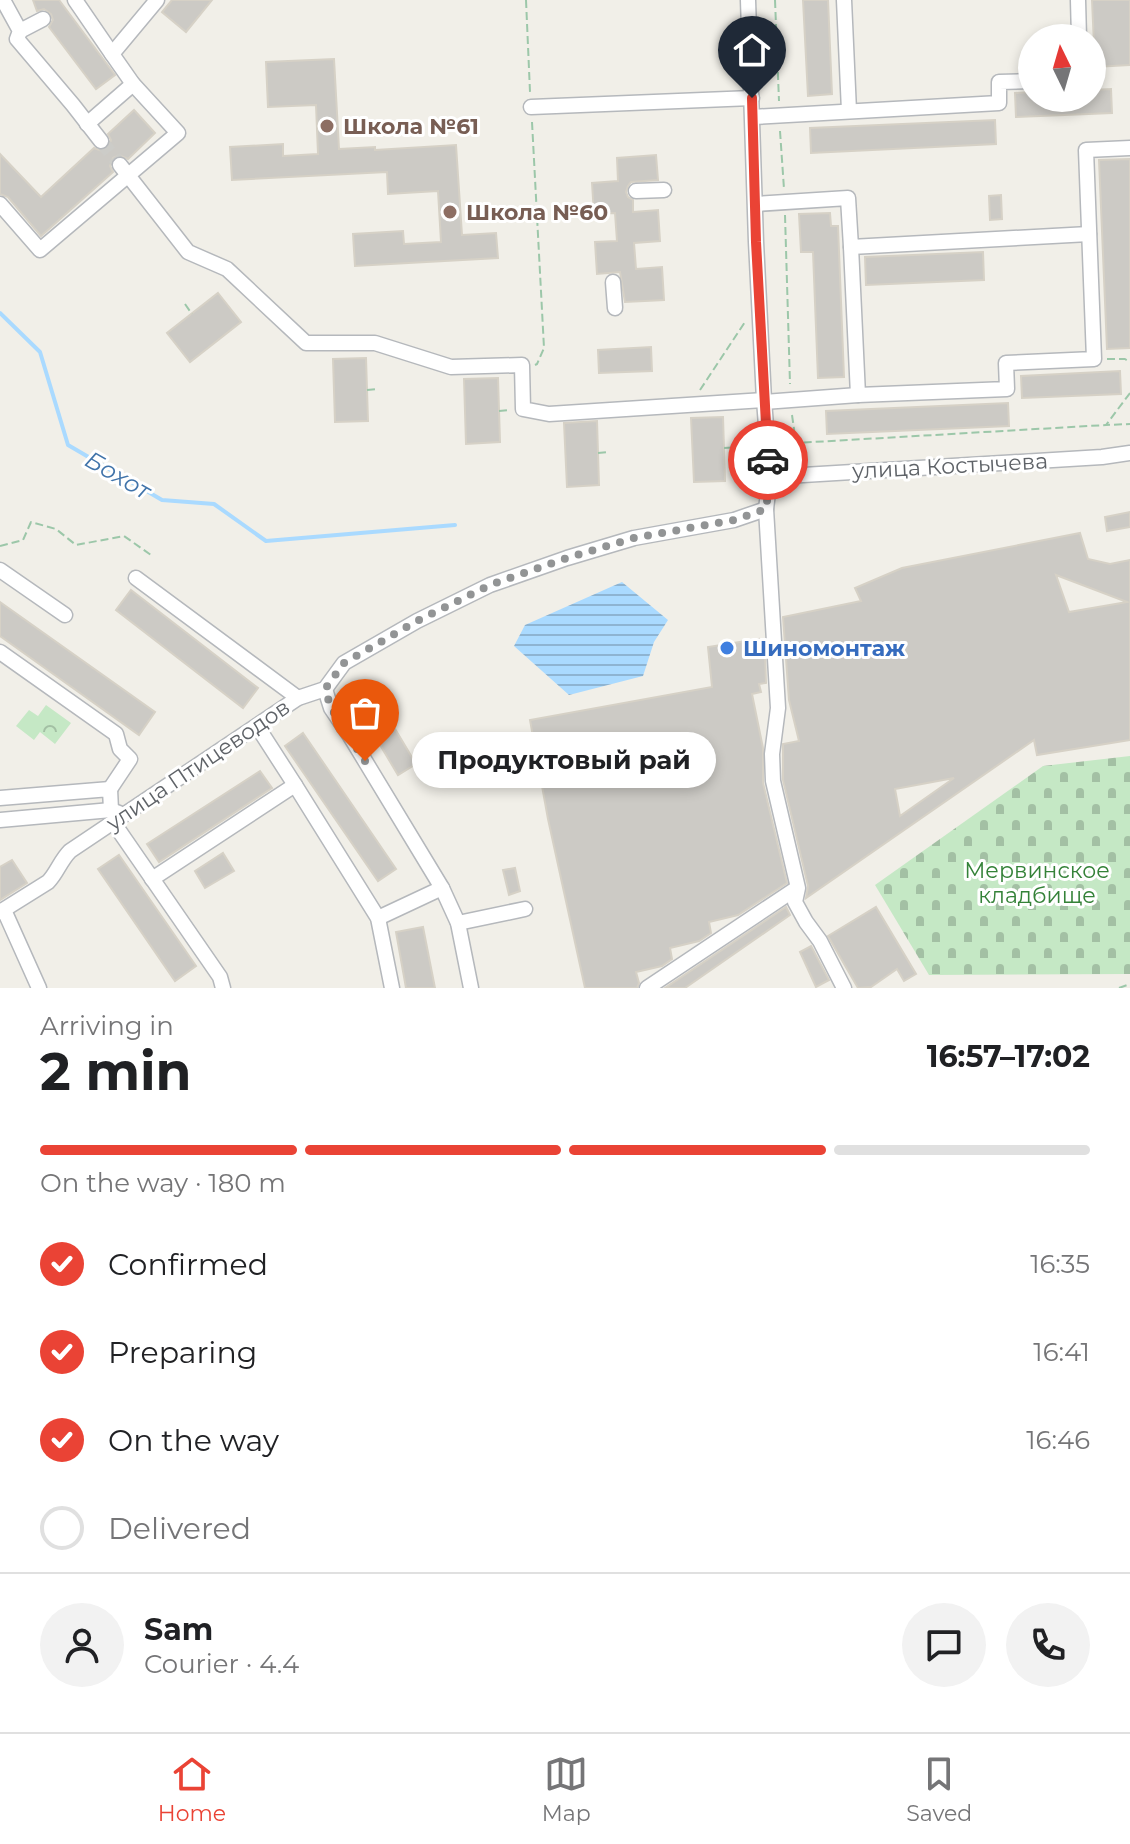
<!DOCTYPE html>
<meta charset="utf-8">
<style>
:root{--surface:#fff;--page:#f2f2f2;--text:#202124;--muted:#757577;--line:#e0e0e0;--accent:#ea4335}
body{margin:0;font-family:Montserrat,sans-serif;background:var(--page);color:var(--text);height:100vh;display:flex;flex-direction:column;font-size:30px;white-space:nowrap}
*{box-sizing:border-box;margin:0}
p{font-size:26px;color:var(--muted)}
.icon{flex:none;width:44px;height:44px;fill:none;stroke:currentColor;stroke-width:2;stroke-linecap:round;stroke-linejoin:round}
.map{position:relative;height:988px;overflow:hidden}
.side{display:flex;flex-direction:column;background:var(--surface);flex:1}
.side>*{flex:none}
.needle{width:52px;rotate:355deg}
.tools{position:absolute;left:1018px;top:24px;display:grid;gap:16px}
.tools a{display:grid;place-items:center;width:88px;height:88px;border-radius:50%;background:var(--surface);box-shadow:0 4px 12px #0003;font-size:40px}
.pin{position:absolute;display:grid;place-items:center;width:68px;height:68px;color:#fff;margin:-82px -34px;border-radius:50% 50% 50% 0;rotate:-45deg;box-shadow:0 0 8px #0007}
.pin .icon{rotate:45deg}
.courier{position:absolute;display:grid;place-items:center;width:80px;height:80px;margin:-40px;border:6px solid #ea4335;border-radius:50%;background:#fff;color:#222;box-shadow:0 2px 10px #0007}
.bubble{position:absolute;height:56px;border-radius:28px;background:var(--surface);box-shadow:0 4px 12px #0003;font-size:26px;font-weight:700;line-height:56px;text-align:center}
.headline em{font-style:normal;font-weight:700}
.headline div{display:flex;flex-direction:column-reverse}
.headline{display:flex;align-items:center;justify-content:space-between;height:136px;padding:0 40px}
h1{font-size:52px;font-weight:700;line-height:60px}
.bar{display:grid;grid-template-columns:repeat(4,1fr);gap:12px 8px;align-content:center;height:96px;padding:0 40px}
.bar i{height:10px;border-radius:6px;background:var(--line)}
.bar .selected{background:var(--accent)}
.bar p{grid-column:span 4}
.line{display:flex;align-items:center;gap:20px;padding:0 40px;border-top:2px solid var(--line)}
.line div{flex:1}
.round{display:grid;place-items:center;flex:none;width:84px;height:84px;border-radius:42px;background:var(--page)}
ol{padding:0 40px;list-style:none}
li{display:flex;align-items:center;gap:24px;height:88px}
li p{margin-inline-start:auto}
li .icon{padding:8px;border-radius:50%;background:var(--accent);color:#fff;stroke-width:4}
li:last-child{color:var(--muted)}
li i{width:44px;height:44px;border:4px solid var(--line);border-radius:50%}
.menu{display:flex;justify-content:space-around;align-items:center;height:112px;border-top:2px solid var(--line);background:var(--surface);font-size:22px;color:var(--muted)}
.menu a{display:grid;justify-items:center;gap:4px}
.menu .selected{color:var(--accent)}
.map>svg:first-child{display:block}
.cemetery{fill:url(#cemetery-stones)}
.park{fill:url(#park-crowns)}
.water{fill:url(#water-rules)}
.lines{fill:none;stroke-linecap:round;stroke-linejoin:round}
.stream{stroke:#aadaff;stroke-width:4}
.building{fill:#cccac5;stroke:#d6d1c6;stroke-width:2;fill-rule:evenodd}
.minor-tunnel{stroke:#ccccc8;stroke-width:14;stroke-dasharray:14 7;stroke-linecap:butt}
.minor-casing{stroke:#b5b8bc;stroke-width:17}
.path{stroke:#9cc7a9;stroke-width:2;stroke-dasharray:8 4;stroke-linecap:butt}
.minor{stroke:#fff;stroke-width:14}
.done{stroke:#929495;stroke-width:8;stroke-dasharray:0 14.4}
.route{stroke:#ea4335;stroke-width:10}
.education-dot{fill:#8d6e63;stroke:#fff;stroke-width:3}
.shop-dot{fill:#3f7fe0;stroke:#fff;stroke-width:3}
.labels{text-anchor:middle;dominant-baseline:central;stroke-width:6;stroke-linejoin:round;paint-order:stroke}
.education-label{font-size:22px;font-weight:bold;fill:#785e54;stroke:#fff;text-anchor:start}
.street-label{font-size:22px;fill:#5f6368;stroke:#fff}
.shop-label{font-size:22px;font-weight:bold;fill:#366cbe;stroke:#fff;text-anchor:start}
.park-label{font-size:22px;fill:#348238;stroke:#fff}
.water-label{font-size:24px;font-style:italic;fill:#4174aa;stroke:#fff}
</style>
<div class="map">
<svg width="1130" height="988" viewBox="0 0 1130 988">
<defs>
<pattern id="cemetery-stones" width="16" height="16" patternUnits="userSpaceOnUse" patternTransform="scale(2)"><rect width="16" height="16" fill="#c5e8c5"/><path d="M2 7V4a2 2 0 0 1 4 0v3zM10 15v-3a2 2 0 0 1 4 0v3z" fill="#a3c0a4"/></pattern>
<pattern id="park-crowns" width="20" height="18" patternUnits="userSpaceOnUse" patternTransform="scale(2)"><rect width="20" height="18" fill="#c5e8c5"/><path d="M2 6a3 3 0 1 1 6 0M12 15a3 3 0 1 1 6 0" fill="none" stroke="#a3c0a4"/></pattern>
<pattern id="water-rules" width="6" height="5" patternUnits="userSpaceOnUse" patternTransform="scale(2)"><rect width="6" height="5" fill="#aadaff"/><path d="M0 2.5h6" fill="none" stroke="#8eb4d2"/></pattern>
</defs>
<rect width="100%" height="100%" fill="#f1efe8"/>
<!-- cemetery -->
<polygon class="cemetery" points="1130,756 1130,974 929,975 875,885 1043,766"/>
<!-- park -->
<polygon class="park" points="46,705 71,723 55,744 40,732 34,740 16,726 29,710 38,716"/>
<!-- water -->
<polygon class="water" points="622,582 668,620 654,642 643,676 569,695 514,646 525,625"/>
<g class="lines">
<!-- stream -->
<polyline class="stream" points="0,313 40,352 68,445 162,500 214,504 266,541 455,525"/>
</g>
<!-- building -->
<g class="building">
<polygon points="33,0 59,0 115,75 96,89 49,27 53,20 51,14 44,9 37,11"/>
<polygon points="172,0 212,0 186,32 162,12"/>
<polygon points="803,0 828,0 832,94 808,96"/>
<polygon points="1092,0 1130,0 1130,65 1095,67"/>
<polygon points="334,59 339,149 375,147 375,150 456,145 462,235 496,233 498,258 355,266 353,234 403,231 404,244 441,242 438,191 388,194 387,172 232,180 230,147 283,144 283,156 318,154 316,105 268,107 266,62"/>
<polygon points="1111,89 1112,113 1016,117 1015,93 1032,92 1032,98 1092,98 1092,90"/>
<polygon points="134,110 155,133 128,159 119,155 113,158 110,166 113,172 41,236 8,197 0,194 0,154 41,197 94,148 102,151 108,148 111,140 108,134"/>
<polygon points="995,120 996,144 811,153 810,128"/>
<polygon points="656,155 658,180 631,182 628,186 626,192 628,197 633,200 633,212 658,210 660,241 634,243 636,269 662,267 664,300 625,302 620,272 597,274 595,242 617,241 615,213 594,214 592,183 618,181 617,158"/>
<polygon points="1130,159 1130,348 1107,349 1099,160"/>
<polygon points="1001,195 1002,219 990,220 989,196"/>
<polygon points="830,213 831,226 838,226 844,377 818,378 813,252 801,252 799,214"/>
<polygon points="983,252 984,280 866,285 865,257"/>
<polygon points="218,293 241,322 190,362 167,333"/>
<polygon points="651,347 652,371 599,373 598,350"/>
<polygon points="366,358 368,421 335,422 333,359"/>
<polygon points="1120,371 1121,394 1022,398 1021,376"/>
<polygon points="498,378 500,442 466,444 464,379"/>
<polygon points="1008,403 1009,426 827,434 826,411"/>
<polygon points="723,417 725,481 694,482 691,418"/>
<polygon points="597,421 599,485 567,487 564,423"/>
<polygon points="1130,512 1130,527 1107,531 1105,517"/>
<path d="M1080,533l8,26 22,5 20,-4v180l-93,15 -3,-15 -228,158 2,-12 -25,-106v-36l16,-3 -10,-41 -6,-83 78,-16 -6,-13 47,-20zM1056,575l71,27 -58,10zM954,778l-54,38 -5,-27z"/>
<polygon points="131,590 258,688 243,708 116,610"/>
<polygon points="0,602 155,712 139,735 0,636"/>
<polygon points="759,639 762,654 765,653 766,683 759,684 761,692 752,694 763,748 763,783 787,883 738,915 709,922 711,933 699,941 670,948 672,959 662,966 636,972 639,983 637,988 585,988 548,819 530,720 712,687 708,647"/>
<polygon points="376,697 416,764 398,775 358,708"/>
<polygon points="303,733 396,869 378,881 285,746"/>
<polygon points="260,771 272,788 159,862 147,844"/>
<polygon points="223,853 234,871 205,888 195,871"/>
<polygon points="119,855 196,966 175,981 98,869"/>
<polygon points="12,860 27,883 0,900 0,867"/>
<polygon points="515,868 520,891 509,895 503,870"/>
<polygon points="786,907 790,915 685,988 665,988"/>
<polygon points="876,907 916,974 904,981 897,969 871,987 858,988 828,936"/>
<polygon points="423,927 435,988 406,988 396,932"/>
<polygon points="811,946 829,980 816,987 800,952"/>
</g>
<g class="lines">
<!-- minor-tunnel -->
<polyline class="minor-tunnel" points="101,141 120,165"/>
<!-- minor casing -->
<g class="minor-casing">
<g id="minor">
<polyline points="3,0 20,31 17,39 73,105 101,141"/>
<polyline points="75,0 112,54"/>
<polyline points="748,0 756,242 764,400 770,477 766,509 778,708 772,754 773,781 798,888 795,902 806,922 820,941 844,988"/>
<polyline points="844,0 849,111"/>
<polyline points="1078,0 1079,38"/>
<polyline points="20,31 43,19"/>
<polyline points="531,107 752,98"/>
<polyline points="753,117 999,103 999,82 1032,81"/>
<polyline points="87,124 133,84"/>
<polyline points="120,165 188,252 227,269 306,343 375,343 451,367 522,365 523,409 549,414 764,400"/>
<polyline points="636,191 664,190"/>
<polyline points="0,204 40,250 178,133 133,84 112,54 157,0"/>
<polyline points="756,204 848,198 851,247 1089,234"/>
<polyline points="851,247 858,395"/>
<polyline points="613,282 615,308"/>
<polyline points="764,402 858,395 1007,389 1006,363 1094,359 1086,150 1130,148"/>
<polyline points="770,477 1102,457 1130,453"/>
<polyline points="0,570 65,615"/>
<polyline points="136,578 298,698"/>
<polyline points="0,652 116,734 120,749 130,759 110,789"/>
<polyline points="325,689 331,708 350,736 442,888 458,923 471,988"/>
<polyline points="257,726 295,785 378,918 392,988"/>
<polyline points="0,798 110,789 111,810"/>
<polyline points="0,820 111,810 119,813"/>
<polyline points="113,822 220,977 223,988"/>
<polyline points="152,879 295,785"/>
<polyline points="4,910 39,988"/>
<path d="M0,912l48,-30c9,-9 12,-21 22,-31l228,-153 27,-9 19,-26 73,-42 73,-36 77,-27 67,-20 100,-18 32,-11"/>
<polyline points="378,918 442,888"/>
<polyline points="458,923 525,909"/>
<polyline points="647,988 797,888"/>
</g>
</g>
<!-- path -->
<g class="path">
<polyline points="526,0 530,92"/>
<polyline points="775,0 779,101"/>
<polyline points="532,122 544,348 537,364 535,365"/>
<polyline points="780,131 784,189"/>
<polyline points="785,215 790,384"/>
<polyline points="185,304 192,314"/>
<polyline points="1107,359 1125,359 1130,362"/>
<polyline points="367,390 377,389"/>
<polyline points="700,390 745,322"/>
<polyline points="1130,393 1106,425 1130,424"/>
<polyline points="499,411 510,410"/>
<polyline points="792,415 796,443 1106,425"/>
<polyline points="724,448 745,447"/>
<polyline points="598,453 609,452"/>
<polyline points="0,546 23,540 31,522 56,529 76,545 124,536 151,555"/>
<polyline points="1119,988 1130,984"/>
</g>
<!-- minor -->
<use href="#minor" class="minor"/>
</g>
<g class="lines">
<!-- done -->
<polyline class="done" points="365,761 331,708 325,689 344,663 417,621 490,585 567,558 634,538 734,520 766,509 770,477 768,460"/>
<!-- route -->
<polyline class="route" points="752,98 756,242 768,460"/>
</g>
<!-- markers -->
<g class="education-dot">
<circle cx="327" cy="126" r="8"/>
<circle cx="450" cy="212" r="8"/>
</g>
<circle class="shop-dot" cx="727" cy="648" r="8"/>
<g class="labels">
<!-- education labels -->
<g class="education-label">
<text x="343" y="126">Школа №61</text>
<text x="466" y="212">Школа №60</text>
</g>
<!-- street labels -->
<g class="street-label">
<text transform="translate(950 466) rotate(-3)">улица Костычева</text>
<text transform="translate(198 765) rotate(-34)">улица Птицеводов</text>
</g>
<!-- shop labels -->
<g class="shop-label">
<text x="743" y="648">Шиномонтаж</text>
</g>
<!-- park labels -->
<g class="park-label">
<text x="1037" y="870">Мервинское<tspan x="1037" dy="25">кладбище</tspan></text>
</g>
<!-- water labels -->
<g class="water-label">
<text transform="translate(118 475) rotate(30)">Бохот</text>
</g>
</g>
</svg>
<div class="tools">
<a><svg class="needle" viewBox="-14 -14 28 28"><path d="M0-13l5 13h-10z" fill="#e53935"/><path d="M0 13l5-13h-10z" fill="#757577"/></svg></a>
</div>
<div class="pin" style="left:365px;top:761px;background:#ea580c"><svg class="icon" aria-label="bag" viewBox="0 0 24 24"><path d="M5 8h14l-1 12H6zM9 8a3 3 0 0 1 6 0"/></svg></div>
<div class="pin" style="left:752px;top:98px;background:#1f2937"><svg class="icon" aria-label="home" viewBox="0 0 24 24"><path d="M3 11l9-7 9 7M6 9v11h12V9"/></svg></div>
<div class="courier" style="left:768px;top:460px"><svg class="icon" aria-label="car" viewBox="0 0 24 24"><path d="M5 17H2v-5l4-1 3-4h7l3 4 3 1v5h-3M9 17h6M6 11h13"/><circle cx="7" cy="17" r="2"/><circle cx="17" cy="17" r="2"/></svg></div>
<div class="bubble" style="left:412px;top:732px;width:304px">Продуктовый рай</div>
</div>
<section class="side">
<div class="headline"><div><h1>2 min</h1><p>Arriving in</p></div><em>16:57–17:02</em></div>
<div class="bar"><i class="selected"></i><i class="selected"></i><i class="selected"></i><i></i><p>On the way · 180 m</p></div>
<ol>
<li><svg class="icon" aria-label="check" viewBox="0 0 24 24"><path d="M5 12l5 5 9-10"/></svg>Confirmed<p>16:35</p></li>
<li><svg class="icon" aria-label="check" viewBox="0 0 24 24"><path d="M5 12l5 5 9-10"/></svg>Preparing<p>16:41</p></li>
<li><svg class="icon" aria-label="check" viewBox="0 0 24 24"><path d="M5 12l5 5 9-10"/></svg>On the way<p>16:46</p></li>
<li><i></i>Delivered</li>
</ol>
<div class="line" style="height:144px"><a class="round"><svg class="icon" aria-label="person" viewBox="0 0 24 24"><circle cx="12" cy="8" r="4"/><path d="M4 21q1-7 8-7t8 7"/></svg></a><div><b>Sam</b><p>Courier · 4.4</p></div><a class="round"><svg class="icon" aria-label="chat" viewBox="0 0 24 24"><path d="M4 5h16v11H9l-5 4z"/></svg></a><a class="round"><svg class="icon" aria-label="phone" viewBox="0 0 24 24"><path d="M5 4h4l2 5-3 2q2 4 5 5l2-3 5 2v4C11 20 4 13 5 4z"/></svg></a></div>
</section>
<nav class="menu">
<a class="selected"><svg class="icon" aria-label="home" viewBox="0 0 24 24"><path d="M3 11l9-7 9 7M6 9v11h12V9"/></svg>Home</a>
<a><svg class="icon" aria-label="map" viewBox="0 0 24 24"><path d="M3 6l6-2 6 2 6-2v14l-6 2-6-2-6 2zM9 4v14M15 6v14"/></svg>Map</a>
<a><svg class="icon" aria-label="saved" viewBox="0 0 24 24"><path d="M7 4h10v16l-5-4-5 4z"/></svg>Saved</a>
</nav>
